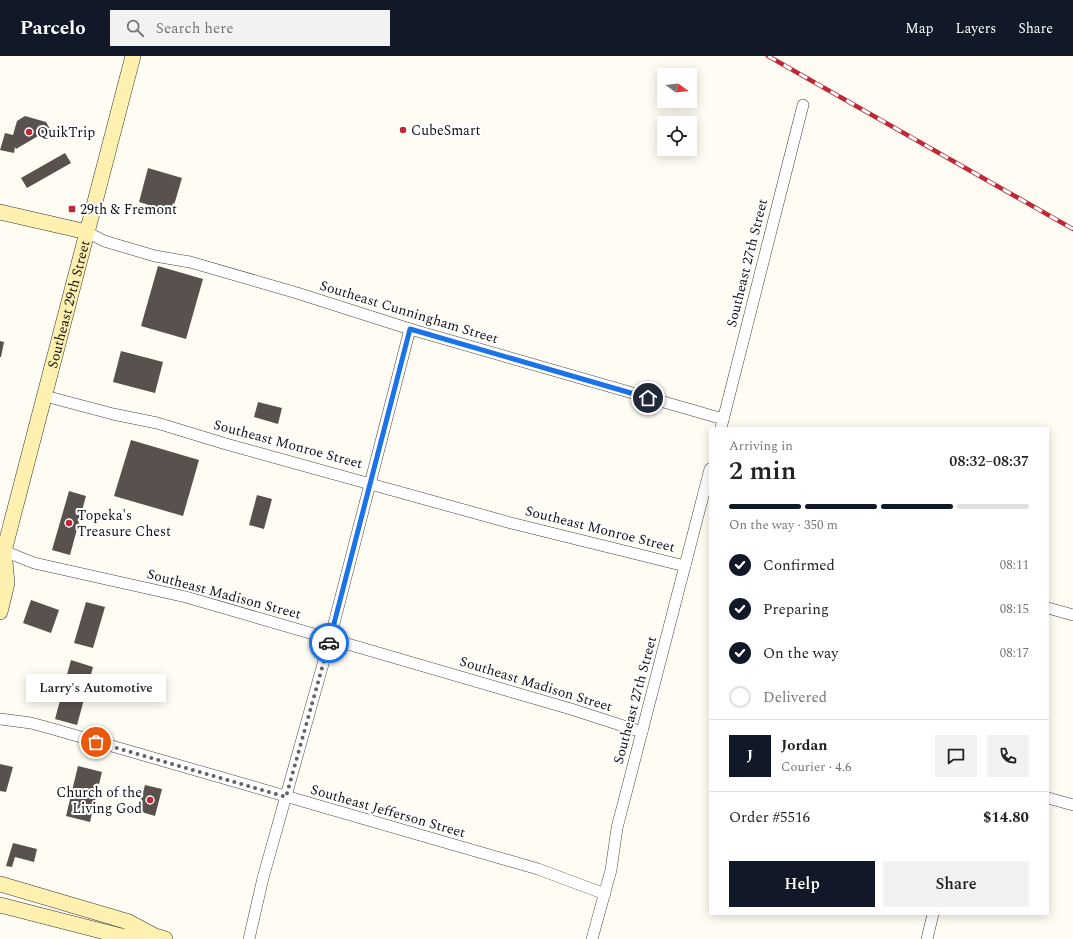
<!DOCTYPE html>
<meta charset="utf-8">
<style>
:root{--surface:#fff;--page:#f2f2f2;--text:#222;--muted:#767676;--line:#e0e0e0;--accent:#111827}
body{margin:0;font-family:Spectral,serif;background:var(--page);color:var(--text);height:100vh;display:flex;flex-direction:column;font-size:15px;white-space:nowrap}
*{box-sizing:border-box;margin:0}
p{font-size:13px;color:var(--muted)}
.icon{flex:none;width:22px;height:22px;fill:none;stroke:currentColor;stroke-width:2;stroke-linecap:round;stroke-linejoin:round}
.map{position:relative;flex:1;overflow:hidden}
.panel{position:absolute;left:709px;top:371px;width:340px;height:488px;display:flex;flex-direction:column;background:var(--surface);border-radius:0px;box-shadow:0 2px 10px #0003}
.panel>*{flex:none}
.needle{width:26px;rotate:105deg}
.buttons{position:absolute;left:657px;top:12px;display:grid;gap:8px}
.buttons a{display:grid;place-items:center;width:40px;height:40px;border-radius:0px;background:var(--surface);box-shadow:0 2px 10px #0003;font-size:20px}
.pin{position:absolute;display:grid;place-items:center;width:34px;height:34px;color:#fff;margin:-17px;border:2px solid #fff;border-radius:50%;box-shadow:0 1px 4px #0007}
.courier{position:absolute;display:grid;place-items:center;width:40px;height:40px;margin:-20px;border:3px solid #1a73e8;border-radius:50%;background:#fff;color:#222;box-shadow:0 1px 5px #0007}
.bubble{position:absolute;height:28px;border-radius:0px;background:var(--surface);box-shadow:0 2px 10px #0003;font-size:13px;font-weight:600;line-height:28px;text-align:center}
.overview em{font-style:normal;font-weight:600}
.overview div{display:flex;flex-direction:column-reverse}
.overview{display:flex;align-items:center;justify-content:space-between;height:68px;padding:0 20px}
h1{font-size:26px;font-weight:600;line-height:30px}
.bar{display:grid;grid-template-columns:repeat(4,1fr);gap:6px 4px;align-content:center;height:48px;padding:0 20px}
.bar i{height:5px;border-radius:3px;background:var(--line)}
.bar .active{background:var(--accent)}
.bar p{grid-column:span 4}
.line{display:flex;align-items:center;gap:10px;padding:0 20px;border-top:1px solid var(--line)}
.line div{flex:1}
.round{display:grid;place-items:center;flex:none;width:42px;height:42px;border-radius:0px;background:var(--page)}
ol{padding:0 20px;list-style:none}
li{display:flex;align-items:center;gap:12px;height:44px}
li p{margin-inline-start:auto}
li .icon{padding:4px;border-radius:50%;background:var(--accent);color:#fff;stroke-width:4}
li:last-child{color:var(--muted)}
li i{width:22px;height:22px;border:2px solid var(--line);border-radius:50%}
.button{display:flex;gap:8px;margin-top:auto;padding:8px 20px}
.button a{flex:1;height:46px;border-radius:0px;background:var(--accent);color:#fff;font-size:16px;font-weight:600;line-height:46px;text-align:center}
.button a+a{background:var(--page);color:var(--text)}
header{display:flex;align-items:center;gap:24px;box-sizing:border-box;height:56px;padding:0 20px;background:var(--accent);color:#fff}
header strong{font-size:19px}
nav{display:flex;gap:22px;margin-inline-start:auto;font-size:14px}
.search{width:280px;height:36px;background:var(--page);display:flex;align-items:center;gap:10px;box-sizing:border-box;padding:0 14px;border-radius:0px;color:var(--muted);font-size:15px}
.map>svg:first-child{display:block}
.building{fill:#59514d}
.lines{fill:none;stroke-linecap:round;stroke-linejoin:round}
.street-casing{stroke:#434343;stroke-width:12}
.secondary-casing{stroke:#323232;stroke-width:16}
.street{stroke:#fff;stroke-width:11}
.secondary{stroke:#fef1b0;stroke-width:15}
.rail-casing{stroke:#c02837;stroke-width:4.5}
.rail{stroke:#fff;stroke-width:3;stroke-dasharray:9;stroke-linecap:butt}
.done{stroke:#646360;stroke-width:4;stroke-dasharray:0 7.2}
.route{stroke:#1a73e8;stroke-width:5}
.poi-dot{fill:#c02837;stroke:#fff;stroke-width:1.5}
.labels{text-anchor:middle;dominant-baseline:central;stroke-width:4;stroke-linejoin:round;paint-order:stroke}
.poi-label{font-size:14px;fill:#101010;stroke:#fff;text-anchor:start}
.street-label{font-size:14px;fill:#101010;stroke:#fff}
</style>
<header>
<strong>Parcelo</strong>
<div class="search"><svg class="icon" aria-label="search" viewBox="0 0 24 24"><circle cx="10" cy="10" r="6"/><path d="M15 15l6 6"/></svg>Search here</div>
<nav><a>Map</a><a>Layers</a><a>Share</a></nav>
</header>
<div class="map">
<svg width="1073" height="883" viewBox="0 0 1073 883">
<rect width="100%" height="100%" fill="#fffcf4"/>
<!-- building -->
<g class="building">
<polygon points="25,60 46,66 50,73 16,93 15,91 14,97 0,94 5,77 13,79 17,65"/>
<polygon points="65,97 71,107 27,132 21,122"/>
<polygon points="148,112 182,122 172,156 139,146"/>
<polygon points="158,210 203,223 186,283 141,270"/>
<polygon points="0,285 4,286 1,301 0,301"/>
<polygon points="121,295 163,306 155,337 113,326"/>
<polygon points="258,346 282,352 278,368 254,361"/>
<polygon points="131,384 199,404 183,460 114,440"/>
<polygon points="69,435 86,440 70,499 52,494"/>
<polygon points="257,439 272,443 264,473 249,469"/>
<polygon points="31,544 59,554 51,577 23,567"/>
<polygon points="86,546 105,551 93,592 74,587"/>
<polygon points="71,604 93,611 77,669 55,663"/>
<polygon points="0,708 13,711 6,736 0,735"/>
<polygon points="78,710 102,716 90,766 66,760"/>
<polygon points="145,729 162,733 155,760 138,755"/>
<polygon points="13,787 37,793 34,806 15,801 12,811 6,810"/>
</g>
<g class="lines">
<!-- street casing -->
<g class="street-casing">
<g id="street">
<polyline points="87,176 104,185 155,200 190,206 297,237 410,273 723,363"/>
<polyline points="45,340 113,358 157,367 226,388 511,467 685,510"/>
<polyline points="721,372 803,49"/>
<polyline points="4,495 34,507 186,541 571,653 642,676"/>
<polyline points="1048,552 1073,559"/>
<polyline points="0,663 31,667 53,673 538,813 605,838"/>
<polyline points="1048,742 1073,749"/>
<polyline points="249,883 263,822 330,583 410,273"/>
<polyline points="592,883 611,814 617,772 710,413"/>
<polyline points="927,883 933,858"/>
</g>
</g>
<!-- secondary casing -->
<g class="secondary-casing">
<g id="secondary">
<polyline points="0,156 87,176"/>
<path id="s1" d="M0,503l4,-8 129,-495"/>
<polyline points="0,556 7,527 4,495"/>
<polyline points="0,828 129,866 155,880 165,883"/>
<polyline points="0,849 121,880 152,880"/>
</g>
</g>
<!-- street -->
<use href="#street" class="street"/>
<!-- secondary -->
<use href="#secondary" class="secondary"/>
<!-- rail casing -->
<g class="rail-casing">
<polyline id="rail" points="768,0 1073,173"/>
</g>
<!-- rail -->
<use href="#rail" class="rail"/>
</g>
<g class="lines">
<!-- done -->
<polyline class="done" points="96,686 286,741 329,587"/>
<!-- route -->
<polyline class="route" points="329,587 410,273 648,342"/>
</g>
<!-- markers -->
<g class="poi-dot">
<circle cx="403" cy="74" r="4"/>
<circle cx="29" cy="76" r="4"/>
<rect x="68" y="149" width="8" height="8" rx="2"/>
<circle cx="69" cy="467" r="4"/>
<circle cx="150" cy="744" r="4"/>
</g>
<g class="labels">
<!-- poi labels -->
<g class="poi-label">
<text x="411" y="74">CubeSmart</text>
<text x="37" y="76">QuikTrip</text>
<text x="80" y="153">29th &amp; Fremont</text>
<text x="77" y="459">Topeka's<tspan x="77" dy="16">Treasure Chest</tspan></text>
<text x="142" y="736" text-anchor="end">Church of the<tspan x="142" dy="16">Living God</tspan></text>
</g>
<!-- street labels -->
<g class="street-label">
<text transform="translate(747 207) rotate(-76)">Southeast 27th Street</text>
<text stroke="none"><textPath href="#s1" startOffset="264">Southeast 29th Street</textPath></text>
<text transform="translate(409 256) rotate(17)">Southeast Cunningham Street</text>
<text transform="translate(288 388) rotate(15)">Southeast Monroe Street</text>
<text transform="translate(600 473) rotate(14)">Southeast Monroe Street</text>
<text transform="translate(224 538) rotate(15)">Southeast Madison Street</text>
<text transform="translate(536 628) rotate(17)">Southeast Madison Street</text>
<text transform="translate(635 644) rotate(-75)">Southeast 27th Street</text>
<text transform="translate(388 755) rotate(16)">Southeast Jefferson Street</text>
</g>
</g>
</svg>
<div class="buttons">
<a><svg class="needle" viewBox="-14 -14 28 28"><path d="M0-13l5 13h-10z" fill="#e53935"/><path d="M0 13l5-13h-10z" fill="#767676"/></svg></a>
<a><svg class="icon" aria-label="locate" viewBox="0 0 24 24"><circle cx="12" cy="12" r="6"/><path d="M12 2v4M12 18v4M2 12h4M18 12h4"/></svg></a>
</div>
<div class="pin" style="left:96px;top:686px;background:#ea580c"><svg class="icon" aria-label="bag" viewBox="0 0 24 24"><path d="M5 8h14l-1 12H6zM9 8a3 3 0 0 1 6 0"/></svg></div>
<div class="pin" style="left:648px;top:342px;background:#1f2937"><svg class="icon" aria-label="home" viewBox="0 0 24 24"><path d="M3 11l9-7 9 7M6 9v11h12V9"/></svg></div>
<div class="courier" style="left:329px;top:587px"><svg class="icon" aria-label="car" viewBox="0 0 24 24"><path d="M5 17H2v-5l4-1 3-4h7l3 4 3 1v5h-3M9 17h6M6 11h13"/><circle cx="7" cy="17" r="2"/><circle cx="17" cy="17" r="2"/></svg></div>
<div class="bubble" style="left:26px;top:618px;width:140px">Larry's Automotive</div>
<section class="panel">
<div class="overview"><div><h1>2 min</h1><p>Arriving in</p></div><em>08:32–08:37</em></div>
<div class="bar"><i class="active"></i><i class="active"></i><i class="active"></i><i></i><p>On the way · 350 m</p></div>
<ol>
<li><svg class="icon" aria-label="check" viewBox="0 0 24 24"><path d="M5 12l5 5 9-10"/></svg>Confirmed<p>08:11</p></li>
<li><svg class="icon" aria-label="check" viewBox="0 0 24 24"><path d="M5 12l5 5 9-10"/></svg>Preparing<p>08:15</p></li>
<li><svg class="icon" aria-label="check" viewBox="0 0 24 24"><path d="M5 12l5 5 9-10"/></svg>On the way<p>08:17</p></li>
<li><i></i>Delivered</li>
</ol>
<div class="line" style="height:72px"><b class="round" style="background:var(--accent);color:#fff">J</b><div><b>Jordan</b><p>Courier · 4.6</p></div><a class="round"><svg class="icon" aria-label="chat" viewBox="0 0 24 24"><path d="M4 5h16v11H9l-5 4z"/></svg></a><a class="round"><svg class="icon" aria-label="phone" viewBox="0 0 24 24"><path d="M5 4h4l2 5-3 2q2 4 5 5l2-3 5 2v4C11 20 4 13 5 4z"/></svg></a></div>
<div class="line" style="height:52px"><div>Order #5516</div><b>$14.80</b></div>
<div class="button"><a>Help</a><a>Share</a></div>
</section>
</div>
